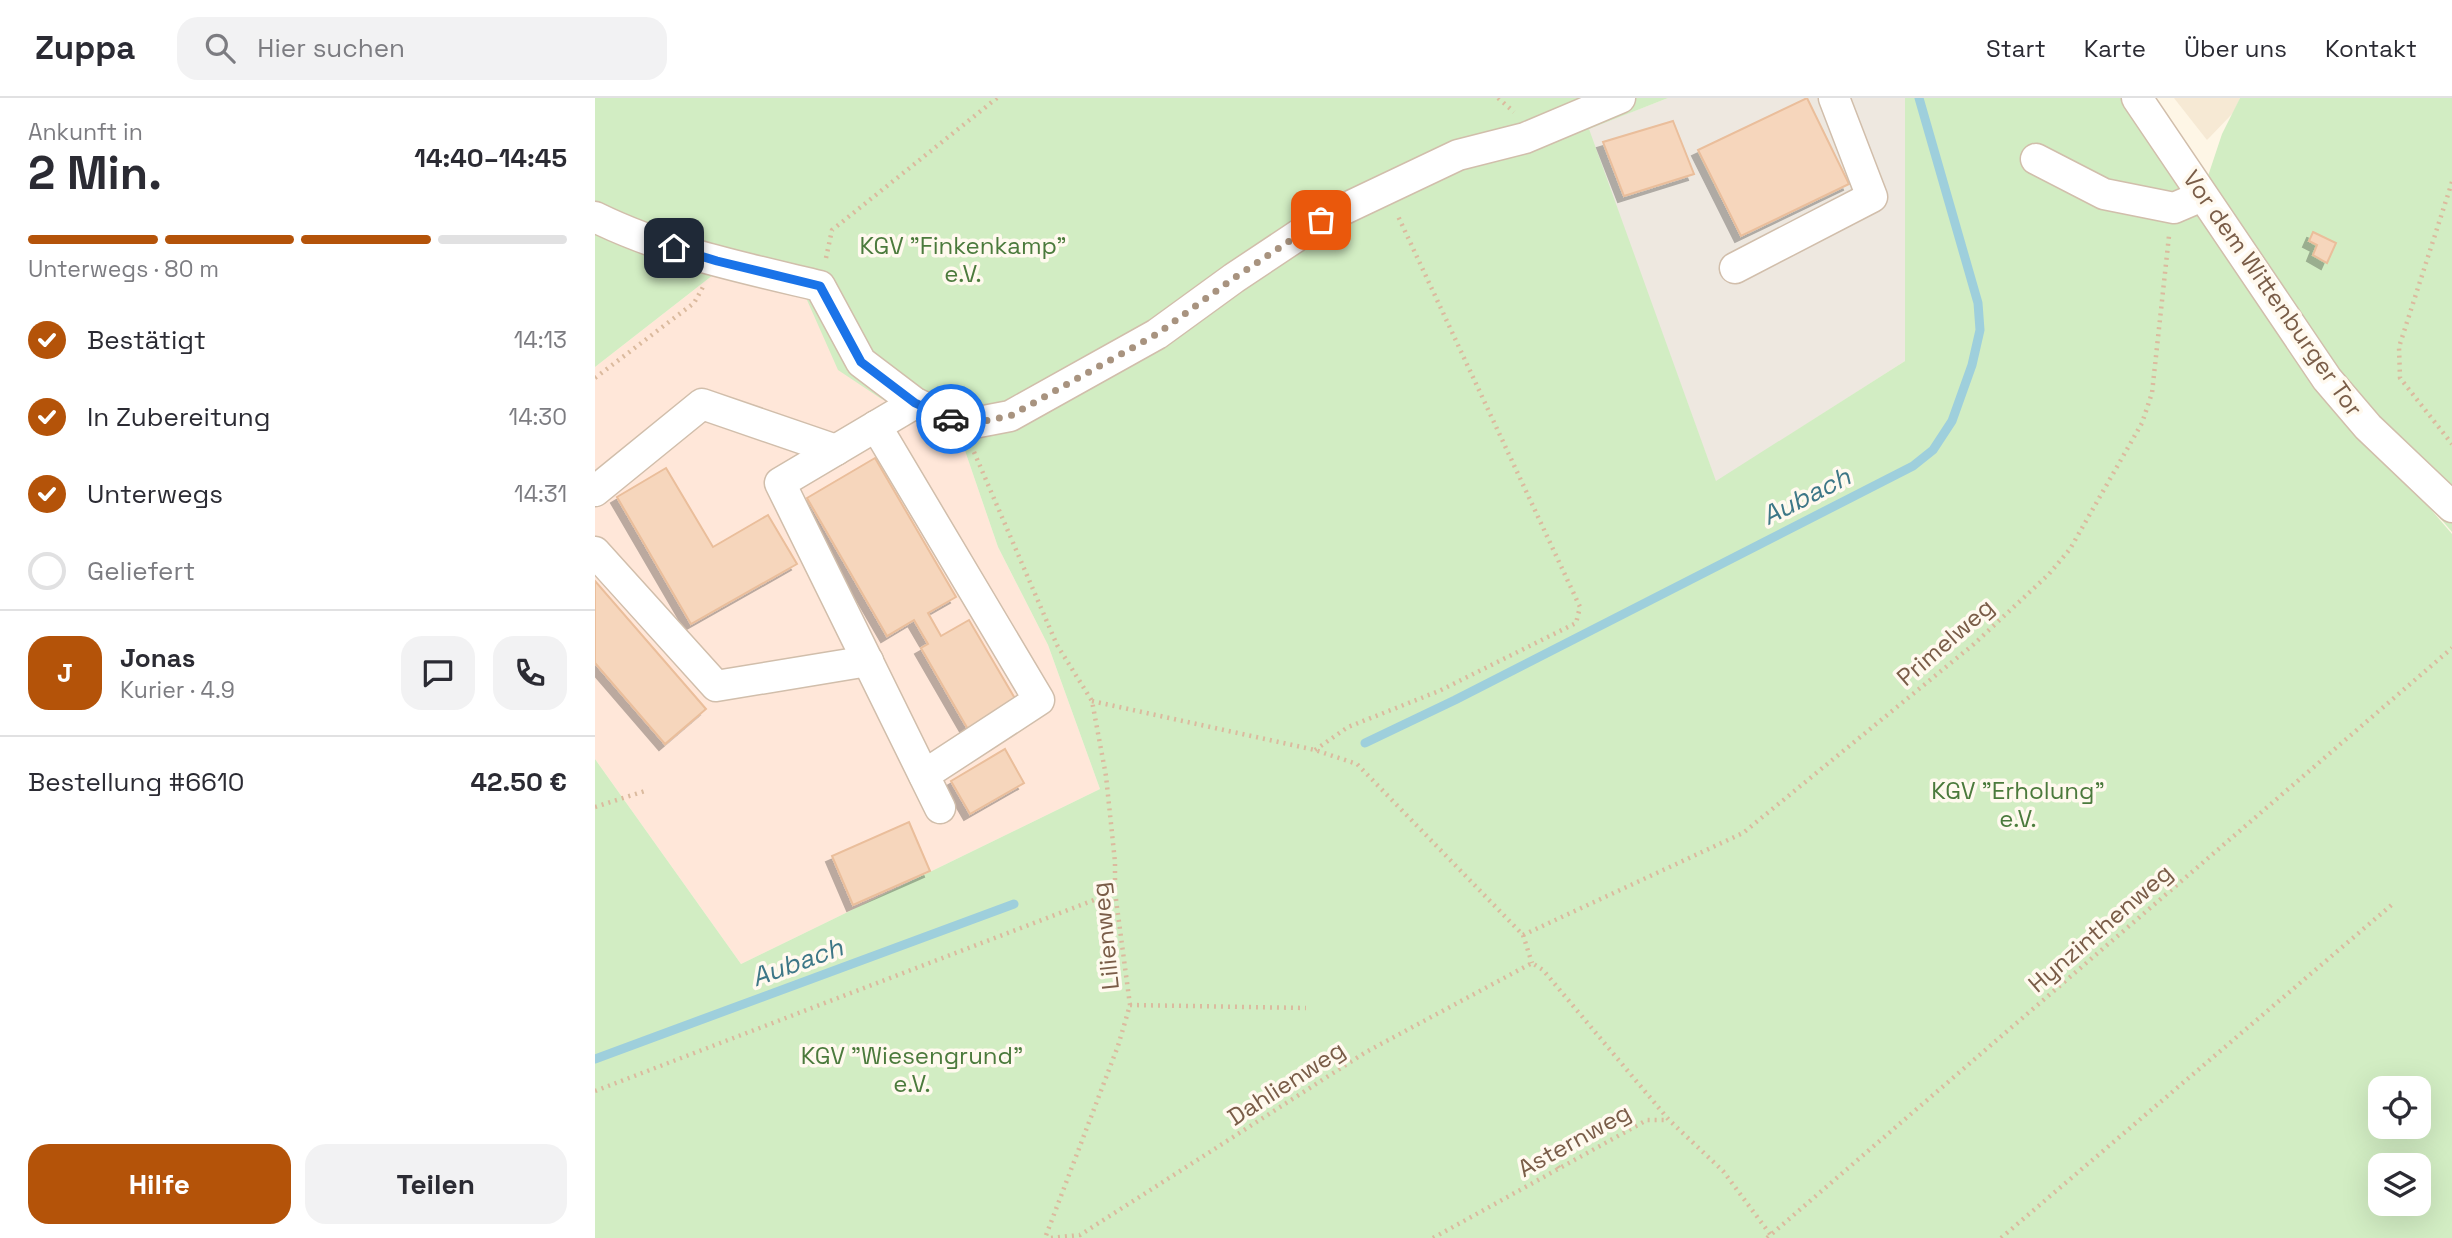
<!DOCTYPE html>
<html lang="de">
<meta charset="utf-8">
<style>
:root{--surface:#fff;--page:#f2f2f3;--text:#2b2b33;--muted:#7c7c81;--line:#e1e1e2;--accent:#b45309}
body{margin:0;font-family:"Space Grotesk",sans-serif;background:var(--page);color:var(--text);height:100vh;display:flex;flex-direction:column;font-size:26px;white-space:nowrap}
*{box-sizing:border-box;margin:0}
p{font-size:23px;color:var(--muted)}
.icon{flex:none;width:38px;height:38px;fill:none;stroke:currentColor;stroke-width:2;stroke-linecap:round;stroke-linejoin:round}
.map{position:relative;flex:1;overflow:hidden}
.side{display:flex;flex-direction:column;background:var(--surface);width:595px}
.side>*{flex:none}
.tools{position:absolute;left:1773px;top:978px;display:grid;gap:14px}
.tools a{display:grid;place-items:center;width:63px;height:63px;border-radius:14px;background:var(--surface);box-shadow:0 7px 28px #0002;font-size:35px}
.pin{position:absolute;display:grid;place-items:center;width:60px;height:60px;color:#fff;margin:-30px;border-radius:14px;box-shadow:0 4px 10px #0006}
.courier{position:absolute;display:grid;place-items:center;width:70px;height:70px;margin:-35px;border:5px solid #1a73e8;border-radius:50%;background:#fff;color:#222;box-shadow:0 2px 9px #0007}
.headline em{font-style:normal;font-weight:700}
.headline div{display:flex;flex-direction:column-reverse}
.headline{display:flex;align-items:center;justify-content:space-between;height:119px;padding:0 28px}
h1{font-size:46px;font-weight:700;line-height:52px}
.bar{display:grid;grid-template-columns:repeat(4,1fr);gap:10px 7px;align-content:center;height:84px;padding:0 28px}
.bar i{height:9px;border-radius:5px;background:var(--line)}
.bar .current{background:var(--accent)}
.bar p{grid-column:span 4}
.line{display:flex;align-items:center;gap:18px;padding:0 28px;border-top:2px solid var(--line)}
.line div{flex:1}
.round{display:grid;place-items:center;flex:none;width:74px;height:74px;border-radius:21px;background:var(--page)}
ol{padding:0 28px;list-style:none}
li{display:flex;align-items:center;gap:21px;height:77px}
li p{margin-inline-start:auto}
li .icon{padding:7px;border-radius:50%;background:var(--accent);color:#fff;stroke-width:4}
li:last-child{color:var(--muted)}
li i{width:38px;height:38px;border:4px solid var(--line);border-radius:50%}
.button{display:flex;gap:14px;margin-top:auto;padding:14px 28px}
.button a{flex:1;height:80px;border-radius:21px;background:var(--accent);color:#fff;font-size:28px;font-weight:700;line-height:80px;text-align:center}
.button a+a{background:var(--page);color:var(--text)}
header{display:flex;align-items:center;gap:42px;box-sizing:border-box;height:98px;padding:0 35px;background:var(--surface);border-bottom:2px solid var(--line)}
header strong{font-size:33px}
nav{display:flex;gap:38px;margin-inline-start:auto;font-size:24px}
.search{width:490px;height:63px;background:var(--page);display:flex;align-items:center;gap:18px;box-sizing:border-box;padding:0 24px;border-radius:21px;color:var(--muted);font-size:26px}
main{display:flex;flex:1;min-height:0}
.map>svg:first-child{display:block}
.residential{fill:#f6e9d4}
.commercial{fill:#ffe7d9}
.industrial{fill:#eee8e0}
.green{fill:#d2edc3;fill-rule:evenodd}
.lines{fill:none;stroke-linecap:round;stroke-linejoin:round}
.stream{stroke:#9ecfdc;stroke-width:9}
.building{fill:#f6d6bc;stroke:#eabe9b;stroke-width:2;filter:url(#shadow)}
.minor-casing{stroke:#d1beab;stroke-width:33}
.path{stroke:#dbba9e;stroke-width:4.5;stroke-dasharray:2 5;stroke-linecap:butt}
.minor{stroke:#fff;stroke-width:30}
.done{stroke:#a8937f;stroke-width:7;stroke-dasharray:0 12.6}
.route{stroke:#1a73e8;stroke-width:9}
.labels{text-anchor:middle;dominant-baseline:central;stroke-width:7;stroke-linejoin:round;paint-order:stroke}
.park-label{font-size:24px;fill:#4b7a3c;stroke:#fff9ee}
.street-label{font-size:24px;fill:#7a5d48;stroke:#fff9ee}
.water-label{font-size:26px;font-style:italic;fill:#3d7787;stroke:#fff9ee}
</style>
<header>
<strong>Zuppa</strong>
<div class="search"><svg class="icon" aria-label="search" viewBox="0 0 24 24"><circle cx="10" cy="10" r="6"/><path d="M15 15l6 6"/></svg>Hier suchen</div>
<nav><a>Start</a><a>Karte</a><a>Über uns</a><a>Kontakt</a></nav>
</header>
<main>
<section class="side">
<div class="headline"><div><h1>2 Min.</h1><p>Ankunft in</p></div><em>14:40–14:45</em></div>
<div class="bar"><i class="current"></i><i class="current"></i><i class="current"></i><i></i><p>Unterwegs · 80 m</p></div>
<ol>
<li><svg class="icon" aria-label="check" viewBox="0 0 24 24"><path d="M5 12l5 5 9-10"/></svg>Bestätigt<p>14:13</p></li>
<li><svg class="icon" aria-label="check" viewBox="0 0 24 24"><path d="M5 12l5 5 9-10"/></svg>In Zubereitung<p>14:30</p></li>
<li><svg class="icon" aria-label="check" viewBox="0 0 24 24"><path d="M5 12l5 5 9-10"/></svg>Unterwegs<p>14:31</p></li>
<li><i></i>Geliefert</li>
</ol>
<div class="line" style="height:126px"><b class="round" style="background:var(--accent);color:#fff">J</b><div><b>Jonas</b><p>Kurier · 4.9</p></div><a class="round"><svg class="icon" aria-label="chat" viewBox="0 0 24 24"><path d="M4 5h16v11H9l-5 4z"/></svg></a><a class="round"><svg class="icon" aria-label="phone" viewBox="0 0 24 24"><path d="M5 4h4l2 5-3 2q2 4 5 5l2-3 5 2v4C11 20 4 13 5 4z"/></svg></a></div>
<div class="line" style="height:91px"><div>Bestellung #6610</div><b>42.50 €</b></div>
<div class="button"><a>Hilfe</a><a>Teilen</a></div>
</section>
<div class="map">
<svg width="1857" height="1140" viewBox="0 0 1857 1140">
<defs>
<filter id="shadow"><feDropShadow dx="-6" dy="6" stdDeviation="0" flood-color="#0004"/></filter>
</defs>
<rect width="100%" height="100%" fill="#fef6e6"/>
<!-- residential -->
<polygon class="residential" points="1579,0 1645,0 1638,15 1612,42"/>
<!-- commercial -->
<polygon class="commercial" points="127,170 208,193 285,300 367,344 403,449 453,547 505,691 146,866 0,661 0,269"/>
<!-- industrial -->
<polygon class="industrial" points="1073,0 1310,0 1310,263 1121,384 993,31"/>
<!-- green -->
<g class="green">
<path d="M0,0h1073l-79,31 127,352 189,-120v-263h216l17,19 184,265 130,152v704h-1857v-479l146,205 359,-175 -52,-144 -50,-98 -36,-105 -82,-44 -42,-28 -35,-79 -81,-23 -127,99zM1785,990h39v39h-39zM1785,1068h39v38h-39z"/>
<polygon points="1645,0 1857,0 1857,434 1731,286 1613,78 1627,36"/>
</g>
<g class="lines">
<!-- stream -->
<g class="stream">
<polyline points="770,645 860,602 1318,368 1338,352 1357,323 1377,267 1385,232 1383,205 1324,0"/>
<polyline points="0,961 419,806"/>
</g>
</g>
<!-- building -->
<g class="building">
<polygon points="1212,0 1254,86 1146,138 1103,52"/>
<polygon points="1078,23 1099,76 1029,98 1008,44"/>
<polygon points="1718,134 1741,145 1732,165 1718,157 1722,147 1714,143"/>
<polygon points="280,360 361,499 333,515 346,538 374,522 422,604 374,633 326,550 333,546 319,522 292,538 212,400"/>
<polygon points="71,370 118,449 173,417 202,466 96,526 22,399"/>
<polygon points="0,483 111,611 70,646 0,565"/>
<polygon points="410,651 429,685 375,716 356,683"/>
<polygon points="314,724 335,773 258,807 237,758"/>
</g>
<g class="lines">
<!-- minor casing -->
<g class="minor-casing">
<g id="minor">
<polyline points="1542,0 1732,281 1773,329 1857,409"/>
<polyline points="1441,61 1509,96 1579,110 1607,98"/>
<path d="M0,119c71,35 149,51 225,69l41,76 54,41 48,22 47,-9 147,-82 77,-56 87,-58 137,-65 67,-17 95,-40"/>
<polyline points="1140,170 1277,99 1239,0"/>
<polyline points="320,305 185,385 345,710"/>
<polyline points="281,328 444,602 329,677"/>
<polyline points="0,393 107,306 241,352"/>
<polyline points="0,454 121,588 273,563"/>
</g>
</g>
<!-- path -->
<g class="path">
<polyline points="903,0 919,14"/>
<polyline points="1857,84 1804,249 1805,280 1857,346"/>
<polyline points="231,160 237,132 402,0"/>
<polyline points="0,280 99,205 108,189"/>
<polyline points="379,354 462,547 497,603 511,678 520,764 520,794 535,907 523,948 450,1140"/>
<polyline points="497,603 720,652 762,666 928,837 937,865"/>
<polyline points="720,652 753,629 844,593 981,525 985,509 802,116"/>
<polyline points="0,709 50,693"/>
<polyline points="928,837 1148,735 1379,546 1454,476 1475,451 1547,325 1557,295 1574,138"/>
<polyline points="535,907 711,910"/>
<polyline points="0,993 520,794"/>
<polyline points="964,1070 956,1057 992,1036"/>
<polyline points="456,1140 485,1137 771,954 937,865 948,872 1074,1022 1128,1073 1178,1140"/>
<polyline points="838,1140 1052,1022 1073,1022"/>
<polyline points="1172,1140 1857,550"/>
<polyline points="1406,1140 1800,804"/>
</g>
<!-- minor -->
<use href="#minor" class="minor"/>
</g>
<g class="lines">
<!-- done -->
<polyline class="done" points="356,321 368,327 415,318 562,236 639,180 726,122"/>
<!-- route -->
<polyline class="route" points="79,150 122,163 225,188 266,264 320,305 356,321"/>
</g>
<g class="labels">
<!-- park labels -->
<g class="park-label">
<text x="368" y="147">KGV "Finkenkamp"<tspan x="368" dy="28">e.V.</tspan></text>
<text x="1423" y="692">KGV "Erholung"<tspan x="1423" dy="28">e.V.</tspan></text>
<text x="317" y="957">KGV "Wiesengrund"<tspan x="317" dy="28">e.V.</tspan></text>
</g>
<!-- street labels -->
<g class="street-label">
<text transform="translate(1678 195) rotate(55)">Vor dem Wittenburger Tor</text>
<text transform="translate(1350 544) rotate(-41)">Primelweg</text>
<text transform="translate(1505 830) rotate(-41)">Hynzinthenweg</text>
<text transform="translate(510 838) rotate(-96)">Lilienweg</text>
<text transform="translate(691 985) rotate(-33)">Dahlienweg</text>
<text transform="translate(979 1042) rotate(-29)">Asternweg</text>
</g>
<!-- water labels -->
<g class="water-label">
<text transform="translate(1211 398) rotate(-27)">Aubach</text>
<text transform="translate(202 864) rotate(-20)">Aubach</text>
</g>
</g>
</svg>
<div class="tools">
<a><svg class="icon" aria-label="locate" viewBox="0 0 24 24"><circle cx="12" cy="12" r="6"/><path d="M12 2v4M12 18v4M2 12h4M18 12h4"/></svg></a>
<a><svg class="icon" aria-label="layers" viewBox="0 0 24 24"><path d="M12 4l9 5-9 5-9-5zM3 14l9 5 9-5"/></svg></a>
</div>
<div class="pin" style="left:726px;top:122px;background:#ea580c"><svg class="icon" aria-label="bag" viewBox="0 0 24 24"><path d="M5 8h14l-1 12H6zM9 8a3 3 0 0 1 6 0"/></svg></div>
<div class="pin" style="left:79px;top:150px;background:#1f2937"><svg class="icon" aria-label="home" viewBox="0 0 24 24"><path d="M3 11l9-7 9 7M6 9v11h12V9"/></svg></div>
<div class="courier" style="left:356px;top:321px"><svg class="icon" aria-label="car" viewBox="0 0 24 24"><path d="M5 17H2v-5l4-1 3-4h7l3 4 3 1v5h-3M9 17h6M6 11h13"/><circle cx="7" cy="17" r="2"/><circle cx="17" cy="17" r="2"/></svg></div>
</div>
</main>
